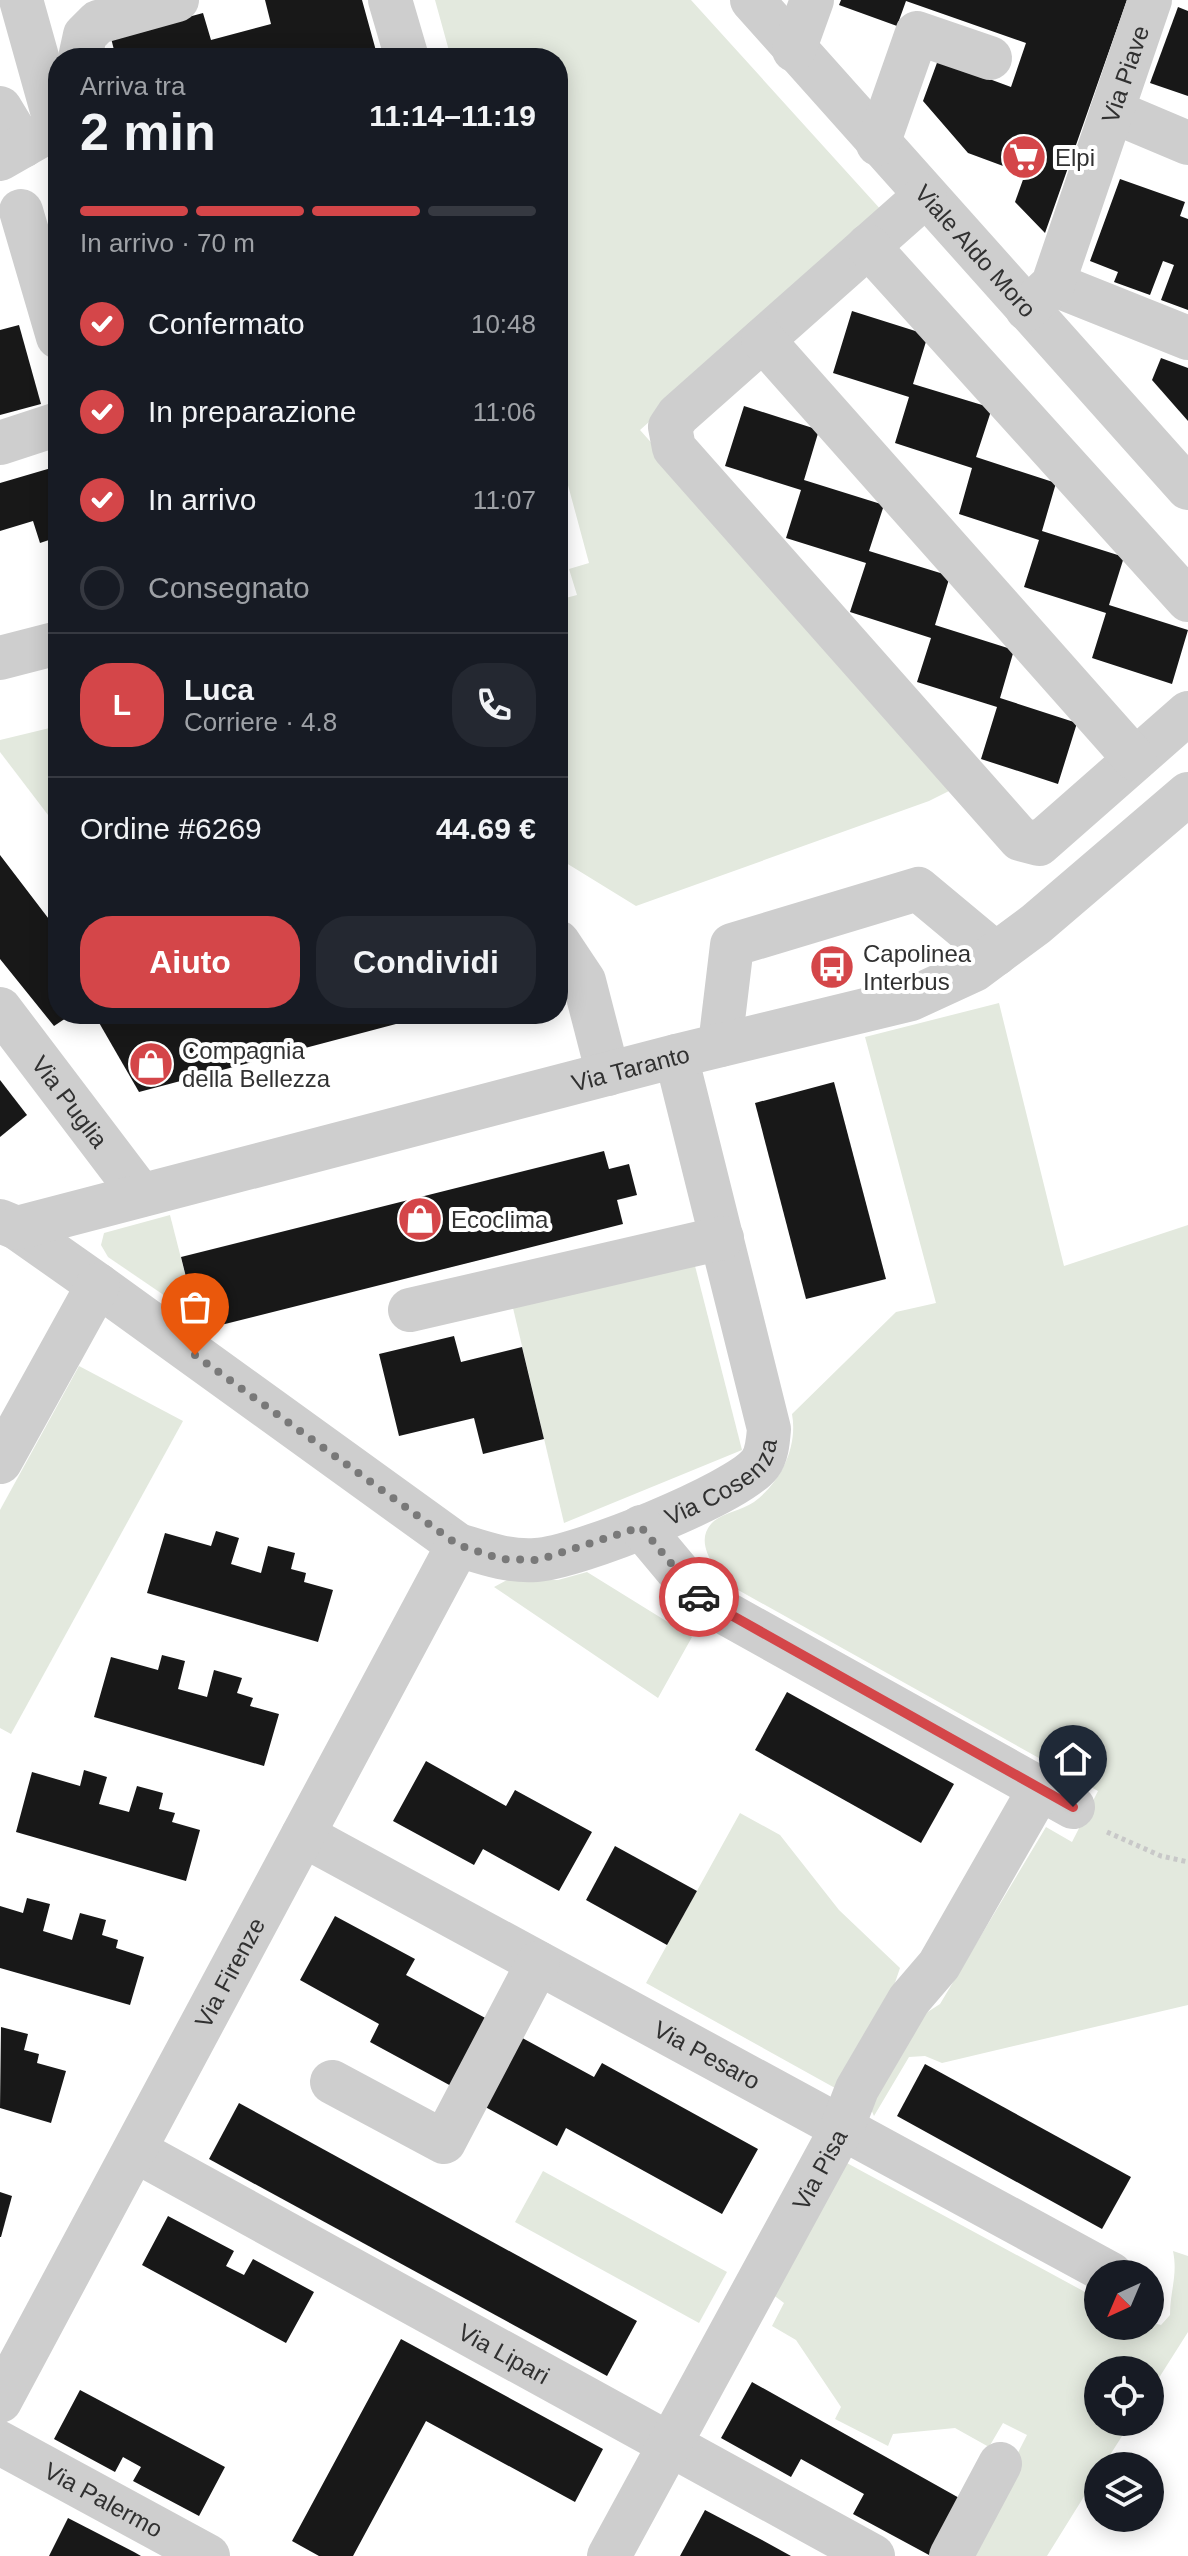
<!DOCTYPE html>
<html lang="it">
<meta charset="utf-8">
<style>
:root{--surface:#171b24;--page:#242831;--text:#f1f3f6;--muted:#9ea1a6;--line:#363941;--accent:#d44649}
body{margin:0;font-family:Helvetica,sans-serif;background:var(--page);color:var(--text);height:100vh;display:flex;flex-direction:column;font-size:30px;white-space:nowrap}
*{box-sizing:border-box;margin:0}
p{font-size:26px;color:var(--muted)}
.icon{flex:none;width:44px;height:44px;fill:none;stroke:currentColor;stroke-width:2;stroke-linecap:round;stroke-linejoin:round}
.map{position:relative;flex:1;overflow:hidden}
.drawer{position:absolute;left:48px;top:48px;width:520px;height:976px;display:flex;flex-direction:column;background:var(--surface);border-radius:32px;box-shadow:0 4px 20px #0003}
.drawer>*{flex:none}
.needle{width:52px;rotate:224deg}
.tools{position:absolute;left:1084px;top:2260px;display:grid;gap:16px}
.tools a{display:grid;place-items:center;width:80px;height:80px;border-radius:50%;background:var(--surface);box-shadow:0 4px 20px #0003;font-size:40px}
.pin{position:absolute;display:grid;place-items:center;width:68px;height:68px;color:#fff;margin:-82px -34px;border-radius:50% 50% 50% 0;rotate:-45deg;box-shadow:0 0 8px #0007}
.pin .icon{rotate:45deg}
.courier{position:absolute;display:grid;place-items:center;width:80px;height:80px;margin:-40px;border:6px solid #d44649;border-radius:50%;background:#fff;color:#222;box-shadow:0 2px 10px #0007}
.head em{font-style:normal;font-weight:800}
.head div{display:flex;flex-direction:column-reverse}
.head{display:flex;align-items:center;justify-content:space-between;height:136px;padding:0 32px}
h1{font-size:52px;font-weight:800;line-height:60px}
.bar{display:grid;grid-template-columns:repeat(4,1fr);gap:12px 8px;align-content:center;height:96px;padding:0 32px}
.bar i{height:10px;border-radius:6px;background:var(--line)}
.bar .current{background:var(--accent)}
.bar p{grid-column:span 4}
.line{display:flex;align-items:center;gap:20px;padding:0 32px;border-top:2px solid var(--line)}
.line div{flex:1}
.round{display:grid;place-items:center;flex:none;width:84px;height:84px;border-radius:32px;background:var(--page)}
ol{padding:0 32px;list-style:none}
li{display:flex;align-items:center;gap:24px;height:88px}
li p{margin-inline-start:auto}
li .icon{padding:8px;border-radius:50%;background:var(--accent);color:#fff;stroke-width:4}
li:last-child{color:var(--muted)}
li i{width:44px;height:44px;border:4px solid var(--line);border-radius:50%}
.button{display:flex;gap:16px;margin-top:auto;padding:16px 32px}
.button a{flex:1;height:92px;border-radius:32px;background:var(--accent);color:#fff;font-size:32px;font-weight:800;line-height:92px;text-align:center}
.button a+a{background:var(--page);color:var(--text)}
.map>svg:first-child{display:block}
.green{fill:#e3e9de}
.building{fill:#181818}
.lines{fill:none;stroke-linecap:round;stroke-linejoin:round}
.path{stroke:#c8c8c8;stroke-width:5;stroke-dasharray:4 4;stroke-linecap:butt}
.minor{stroke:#cecece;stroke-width:44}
.done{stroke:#797979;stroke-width:8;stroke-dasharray:0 14.4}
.route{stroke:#d44649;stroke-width:10}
.labels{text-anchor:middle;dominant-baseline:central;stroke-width:8;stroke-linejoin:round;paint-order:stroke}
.street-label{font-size:24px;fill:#313131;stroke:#fff}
.poi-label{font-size:24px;fill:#313131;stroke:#fff;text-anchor:start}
</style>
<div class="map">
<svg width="1188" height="2556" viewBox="0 0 1188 2556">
<rect width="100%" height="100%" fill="#fff"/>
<!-- green -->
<g class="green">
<polygon points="435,0 691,0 883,212 640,430 957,787 929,801 636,906 558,858 558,600 577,595 569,569 589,563 558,448 558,58 451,58"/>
<polygon points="58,726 58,828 0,752 0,740"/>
<path d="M999,1003l65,263 124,-41v780l-246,58 -17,-7 -16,1 -35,59 -7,-16 59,-87 14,-9 106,-177 26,15 26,-51 -367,-205c-15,-15 -40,-45 -17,-65 10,-8 28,-11 40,-19 27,-20 44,-55 38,-88l104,-102 40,-9 -71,-266z"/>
<polygon points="170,1215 196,1317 108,1257 101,1245 104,1233"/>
<polygon points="694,1262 742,1450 564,1523 513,1308"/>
<polygon points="79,1366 183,1421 11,1734 0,1728 0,1510"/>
<polygon points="587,1572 692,1637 658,1698 494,1587 507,1580 558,1580"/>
<polygon points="740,1813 780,1835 839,1910 900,1968 885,2012 835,2088 646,1983"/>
<path d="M845,2162l253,137v27h52v-4l11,3 9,-10c0,-24 8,-40 3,-64l15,5v76l-38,60v-22h-52v52h33l-28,44h-5v8l-51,82h-82l62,-121 -24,-12 -14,24 -34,-19 -62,6 -5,12 -53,-27 6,-12 -45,-67 -24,-14 12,-23 -16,-12z"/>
<polygon points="543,2171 727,2272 699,2323 515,2222"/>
</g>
<!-- building -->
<g class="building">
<polygon points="265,0 362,0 378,58 116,58 111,38 203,13 211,40 271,24"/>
<polygon points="841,0 1127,0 1045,233 1015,202 1025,174 968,153 923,101 938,60 1011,87 1026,43 906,1 897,26 839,5"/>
<polygon points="1178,7 1188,11 1188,96 1150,83"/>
<polygon points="1120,179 1185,202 1180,216 1188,219 1188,310 1161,300 1174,265 1163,261 1150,295 1114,282 1118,272 1090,261"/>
<polygon points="852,311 928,335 913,384 992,408 976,457 1056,483 1042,531 1124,557 1109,605 1188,630 1172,684 1092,658 1106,613 1024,587 1039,540 959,514 972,468 895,443 909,397 833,373"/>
<polygon points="19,325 41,404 0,415 0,330"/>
<polygon points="1161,358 1188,368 1188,421 1152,380"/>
<polygon points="744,406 819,430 804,480 884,505 869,551 950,576 935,625 1014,650 1000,698 1077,723 1058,784 981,759 997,707 917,682 931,638 850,612 866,563 786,538 801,490 725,466"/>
<polygon points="58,466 58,537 40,543 33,521 0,531 0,483"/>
<polygon points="0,855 58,931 58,1014 72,1014 54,1026 0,959"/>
<polygon points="94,1014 430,1014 430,1015 139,1092"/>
<polygon points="0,1080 27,1115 0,1137"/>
<polygon points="834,1082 886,1279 806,1299 755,1103"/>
<polygon points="604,1151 609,1169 629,1164 637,1195 617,1200 623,1224 209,1328 196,1317 181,1257"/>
<polygon points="454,1336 461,1362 522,1347 544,1439 483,1454 474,1418 399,1436 379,1354"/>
<polygon points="216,1531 239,1538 231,1564 261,1573 268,1546 295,1553 291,1569 306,1573 304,1582 333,1590 318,1642 147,1593 165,1533 211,1546"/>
<polygon points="162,1655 185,1661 178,1689 207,1697 214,1670 242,1678 237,1693 253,1698 250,1706 279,1714 264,1766 94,1717 111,1657 158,1670"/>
<polygon points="787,1692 954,1784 921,1843 755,1750"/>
<polygon points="426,1761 506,1806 515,1790 592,1832 559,1891 483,1849 474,1865 393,1821"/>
<polygon points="84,1770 107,1777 99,1804 129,1812 137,1786 163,1793 159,1809 175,1813 172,1822 200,1830 186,1881 16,1832 32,1772 80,1786"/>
<polygon points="615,1846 697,1891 667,1945 586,1900"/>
<polygon points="27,1898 50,1904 43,1931 72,1940 80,1913 106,1920 102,1935 118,1940 116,1948 144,1957 130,2005 0,1968 0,1906 23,1913"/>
<polygon points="335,1916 415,1959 406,1975 489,2020 453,2087 370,2042 379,2024 300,1980"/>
<polygon points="1,2027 28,2034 24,2050 39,2054 37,2063 66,2071 51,2123 0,2108"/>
<polygon points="515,2034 594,2077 602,2063 758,2149 722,2214 566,2128 557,2146 478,2103"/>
<polygon points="925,2064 1131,2177 1102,2229 897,2116"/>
<polygon points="239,2103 637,2321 607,2376 209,2159"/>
<polygon points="0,2192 12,2196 1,2237 0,2237"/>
<polygon points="168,2216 234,2251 226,2266 244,2275 253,2259 314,2292 286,2343 142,2265"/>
<polygon points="401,2339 603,2449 575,2502 426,2421 353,2556 319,2556 292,2541"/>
<polygon points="752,2382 961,2499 929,2555 853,2514 864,2494 801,2459 791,2477 721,2438"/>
<polygon points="80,2390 225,2467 199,2516 133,2481 141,2467 123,2457 115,2472 54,2439"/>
<polygon points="705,2510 762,2540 791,2556 680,2556"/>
<polygon points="68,2518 134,2552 141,2556 49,2556"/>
</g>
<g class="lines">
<!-- path -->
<polyline class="path" points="1107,1832 1161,1856 1188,1862"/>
<!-- minor -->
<g class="minor">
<polyline points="21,0 58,132"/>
<polyline points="390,0 407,58"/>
<path id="s1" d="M752,0l436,488"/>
<polyline points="794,50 812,0"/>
<polyline points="80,58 85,35 98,22 177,0"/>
<polyline points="0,108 23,146"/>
<polyline points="1112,111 1188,143"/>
<polyline points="878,144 917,33 990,58"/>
<polyline points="0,159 56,127"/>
<polyline points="925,196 678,415 670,427 674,448 1020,839 1039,844 1188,713"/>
<polyline points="21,211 58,337"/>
<polyline points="868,246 1188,600"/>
<polyline points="1053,284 1188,338"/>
<path id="s2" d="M1027,309l26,-25 97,-284"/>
<polyline points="763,340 1135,759"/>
<polyline points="0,443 58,424"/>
<polyline points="0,658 58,643"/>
<polyline points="558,942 584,981 608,1074"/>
<path id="s3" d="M0,1009l141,186"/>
<polyline points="720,1045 732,945 918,889 996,954"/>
<path id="s4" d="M0,1221l17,7 81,57 360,260c26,8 50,17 78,15 40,-2 201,-66 224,-96 7,-9 8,-23 9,-35l-93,-373"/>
<path id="s5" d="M17,1228l659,-172 235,-57 63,-29 62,-46 152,-130"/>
<polyline points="410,1310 722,1238"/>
<polyline points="0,1462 98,1285"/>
<polyline points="641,1527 702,1600 1073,1807"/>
<path id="s6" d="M303,1835l808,439"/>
<polyline points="332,2082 444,2142 538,1963"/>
<path id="s7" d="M136,2151l737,405"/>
<path id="s8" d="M0,2401l458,-856"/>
<path id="s9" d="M0,2443l208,113"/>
<path id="s10" d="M609,2556l233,-428 15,-39 52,-89 30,-35 100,-175"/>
<polyline points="951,2556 1000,2464"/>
</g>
</g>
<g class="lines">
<!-- done -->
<polyline class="done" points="195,1355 458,1545 501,1559 538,1560 641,1527 699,1597"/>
<!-- route -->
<polyline class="route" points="699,1597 1073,1807"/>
</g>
<!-- icons -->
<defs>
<g id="supermarket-disc" transform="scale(2.3)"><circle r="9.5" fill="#d44649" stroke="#fff"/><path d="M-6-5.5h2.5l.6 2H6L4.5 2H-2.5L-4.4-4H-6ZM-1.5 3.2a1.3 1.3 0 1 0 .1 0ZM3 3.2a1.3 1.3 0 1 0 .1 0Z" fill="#fff"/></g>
<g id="bus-disc" transform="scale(2.3)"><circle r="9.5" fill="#d44649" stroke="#fff"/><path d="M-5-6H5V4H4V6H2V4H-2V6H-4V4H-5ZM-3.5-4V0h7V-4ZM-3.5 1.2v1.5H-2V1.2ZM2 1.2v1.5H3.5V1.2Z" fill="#fff"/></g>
<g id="shop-disc" transform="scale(2.3)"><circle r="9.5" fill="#d44649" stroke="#fff"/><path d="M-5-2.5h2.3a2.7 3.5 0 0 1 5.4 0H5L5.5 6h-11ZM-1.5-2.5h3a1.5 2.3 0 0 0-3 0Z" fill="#fff"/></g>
</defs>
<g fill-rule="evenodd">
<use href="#supermarket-disc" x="1024" y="157"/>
<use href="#bus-disc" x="832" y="967"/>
<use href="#shop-disc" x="151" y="1064"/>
<use href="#shop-disc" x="420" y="1219"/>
</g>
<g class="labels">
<!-- street labels -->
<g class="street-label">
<text stroke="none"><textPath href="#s2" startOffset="258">Via Piave</textPath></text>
<text stroke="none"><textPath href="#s1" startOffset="336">Viale Aldo Moro</textPath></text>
<text stroke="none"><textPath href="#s5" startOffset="634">Via Taranto</textPath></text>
<text stroke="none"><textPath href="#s3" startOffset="116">Via Puglia</textPath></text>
<text stroke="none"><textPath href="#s4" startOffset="846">Via Cosenza</textPath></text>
<text stroke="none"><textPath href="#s8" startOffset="486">Via Firenze</textPath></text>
<text stroke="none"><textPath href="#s6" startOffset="460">Via Pesaro</textPath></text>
<text stroke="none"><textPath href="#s10" startOffset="440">Via Pisa</textPath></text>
<text stroke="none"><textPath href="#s7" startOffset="420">Via Lipari</textPath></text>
<text stroke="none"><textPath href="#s9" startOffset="118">Via Palermo</textPath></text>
</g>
<!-- poi labels -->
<g class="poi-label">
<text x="1055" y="157">Elpi</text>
<text x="863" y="953">Capolinea<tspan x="863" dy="28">Interbus</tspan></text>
<text x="182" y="1050">Compagnia<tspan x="182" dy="28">della Bellezza</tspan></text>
<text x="451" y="1219">Ecoclima</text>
</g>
</g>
</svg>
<div class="tools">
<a><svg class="needle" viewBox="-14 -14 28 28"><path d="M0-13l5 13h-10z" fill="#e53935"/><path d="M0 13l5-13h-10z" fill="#9ea1a6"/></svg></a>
<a><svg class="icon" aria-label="locate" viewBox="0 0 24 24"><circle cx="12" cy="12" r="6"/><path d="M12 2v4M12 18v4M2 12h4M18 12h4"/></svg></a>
<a><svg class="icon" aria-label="layers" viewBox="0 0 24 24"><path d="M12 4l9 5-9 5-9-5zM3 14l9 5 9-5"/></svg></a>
</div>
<div class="pin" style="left:195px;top:1355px;background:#ea580c"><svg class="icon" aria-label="bag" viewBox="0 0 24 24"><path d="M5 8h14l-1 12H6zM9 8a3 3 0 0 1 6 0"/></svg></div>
<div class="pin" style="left:1073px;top:1807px;background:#1f2937"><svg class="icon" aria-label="home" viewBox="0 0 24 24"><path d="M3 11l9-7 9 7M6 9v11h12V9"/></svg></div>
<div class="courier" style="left:699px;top:1597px"><svg class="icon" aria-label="car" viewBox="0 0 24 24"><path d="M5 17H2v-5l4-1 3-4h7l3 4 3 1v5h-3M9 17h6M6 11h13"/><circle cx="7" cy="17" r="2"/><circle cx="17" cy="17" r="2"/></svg></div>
<section class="drawer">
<div class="head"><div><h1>2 min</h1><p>Arriva tra</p></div><em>11:14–11:19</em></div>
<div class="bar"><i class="current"></i><i class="current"></i><i class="current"></i><i></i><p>In arrivo · 70 m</p></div>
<ol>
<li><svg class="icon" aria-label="check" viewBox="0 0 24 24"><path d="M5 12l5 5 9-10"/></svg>Confermato<p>10:48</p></li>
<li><svg class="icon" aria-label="check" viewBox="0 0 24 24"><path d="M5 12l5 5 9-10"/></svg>In preparazione<p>11:06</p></li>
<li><svg class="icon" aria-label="check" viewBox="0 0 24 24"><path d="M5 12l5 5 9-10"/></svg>In arrivo<p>11:07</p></li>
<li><i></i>Consegnato</li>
</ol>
<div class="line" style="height:144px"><b class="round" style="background:var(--accent);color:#fff">L</b><div><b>Luca</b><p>Corriere · 4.8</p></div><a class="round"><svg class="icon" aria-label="phone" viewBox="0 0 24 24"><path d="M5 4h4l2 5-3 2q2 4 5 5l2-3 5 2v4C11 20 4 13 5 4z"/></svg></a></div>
<div class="line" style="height:104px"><div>Ordine #6269</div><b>44.69 €</b></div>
<div class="button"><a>Aiuto</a><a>Condividi</a></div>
</section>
</div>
